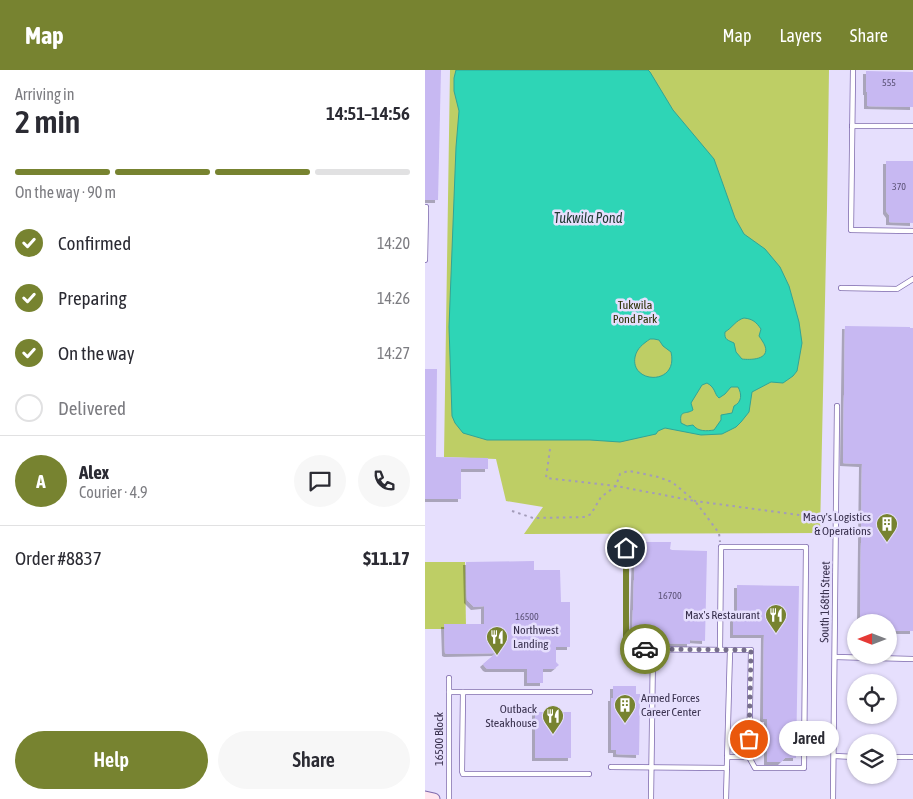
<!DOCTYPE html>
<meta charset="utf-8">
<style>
:root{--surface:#fff;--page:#f7f7f7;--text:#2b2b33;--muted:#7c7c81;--line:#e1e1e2;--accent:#778330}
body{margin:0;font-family:"Asap Condensed",sans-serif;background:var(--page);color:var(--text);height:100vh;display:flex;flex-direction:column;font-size:19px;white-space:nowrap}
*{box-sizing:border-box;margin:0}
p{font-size:16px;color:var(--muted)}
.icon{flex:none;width:28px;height:28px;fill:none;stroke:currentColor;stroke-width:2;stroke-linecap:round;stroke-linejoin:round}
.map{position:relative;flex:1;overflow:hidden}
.panel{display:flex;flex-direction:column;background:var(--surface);width:425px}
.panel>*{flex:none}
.needle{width:32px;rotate:270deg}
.buttons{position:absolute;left:422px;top:544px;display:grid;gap:10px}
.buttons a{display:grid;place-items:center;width:50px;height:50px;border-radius:50%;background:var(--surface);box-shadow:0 1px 4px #0004;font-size:25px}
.pin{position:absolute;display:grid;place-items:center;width:42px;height:42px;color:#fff;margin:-21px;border:2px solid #fff;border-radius:50%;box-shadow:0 1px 5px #0007}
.courier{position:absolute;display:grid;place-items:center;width:50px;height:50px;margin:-25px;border:4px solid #778330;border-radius:50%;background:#fff;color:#222;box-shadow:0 1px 6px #0007}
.bubble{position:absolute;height:35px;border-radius:18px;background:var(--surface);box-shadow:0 1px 4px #0004;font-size:16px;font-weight:600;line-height:35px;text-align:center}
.overview em{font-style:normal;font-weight:600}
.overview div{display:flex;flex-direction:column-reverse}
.overview{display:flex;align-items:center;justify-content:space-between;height:85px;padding:0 15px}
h1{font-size:32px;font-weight:600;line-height:38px}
.bar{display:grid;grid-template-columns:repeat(4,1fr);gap:8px 5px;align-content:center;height:60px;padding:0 15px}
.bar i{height:6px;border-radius:4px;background:var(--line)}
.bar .selected{background:var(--accent)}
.bar p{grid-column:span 4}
.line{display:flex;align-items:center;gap:12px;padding:0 15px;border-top:1px solid var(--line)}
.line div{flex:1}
.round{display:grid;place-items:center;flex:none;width:52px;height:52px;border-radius:26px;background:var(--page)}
ol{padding:0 15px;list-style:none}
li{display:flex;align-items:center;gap:15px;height:55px}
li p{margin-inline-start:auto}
li .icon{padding:5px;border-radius:50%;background:var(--accent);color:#fff;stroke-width:4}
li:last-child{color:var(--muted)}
li i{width:28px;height:28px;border:2px solid var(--line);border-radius:50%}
.cta{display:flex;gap:10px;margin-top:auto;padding:10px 15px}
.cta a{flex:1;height:58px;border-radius:30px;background:var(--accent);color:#fff;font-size:20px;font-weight:600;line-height:58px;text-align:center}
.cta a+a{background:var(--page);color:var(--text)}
header{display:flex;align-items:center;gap:30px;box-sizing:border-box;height:70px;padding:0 25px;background:var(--accent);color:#fff}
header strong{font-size:24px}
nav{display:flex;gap:28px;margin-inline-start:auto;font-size:18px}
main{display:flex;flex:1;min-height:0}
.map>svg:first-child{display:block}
.green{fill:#bece65}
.water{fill:#2ed5b6;stroke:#31a497;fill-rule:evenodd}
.building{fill:#c7b8f2;filter:url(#shadow)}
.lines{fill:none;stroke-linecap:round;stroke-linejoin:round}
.service-casing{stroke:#7d69ac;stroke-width:6}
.secondary-casing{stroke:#7d69ac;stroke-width:13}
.path{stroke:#a39cb9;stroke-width:2;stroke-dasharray:2.5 4;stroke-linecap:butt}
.service{stroke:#fff;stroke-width:4.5}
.secondary{stroke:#ffe6ef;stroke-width:11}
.done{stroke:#766e8b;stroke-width:5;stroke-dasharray:0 9}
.route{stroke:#778330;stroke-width:6}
.labels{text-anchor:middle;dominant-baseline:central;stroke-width:5;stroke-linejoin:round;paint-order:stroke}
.number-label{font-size:10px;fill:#5c5377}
.park-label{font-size:12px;fill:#292f00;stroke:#e6dffd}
.poi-label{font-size:12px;fill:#39314e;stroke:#e6dffd;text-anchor:end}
.street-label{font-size:12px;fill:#39314e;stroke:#e6dffd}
.water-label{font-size:14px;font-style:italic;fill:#223b35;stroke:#e6dffd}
</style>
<header>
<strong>Map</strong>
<nav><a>Map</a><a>Layers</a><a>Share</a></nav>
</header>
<main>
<section class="panel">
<div class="overview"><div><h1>2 min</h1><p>Arriving in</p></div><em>14:51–14:56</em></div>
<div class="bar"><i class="selected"></i><i class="selected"></i><i class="selected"></i><i></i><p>On the way · 90 m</p></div>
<ol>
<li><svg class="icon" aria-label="check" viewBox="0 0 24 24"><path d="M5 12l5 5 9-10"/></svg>Confirmed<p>14:20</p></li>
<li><svg class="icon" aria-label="check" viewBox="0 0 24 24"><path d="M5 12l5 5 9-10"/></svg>Preparing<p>14:26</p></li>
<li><svg class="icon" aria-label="check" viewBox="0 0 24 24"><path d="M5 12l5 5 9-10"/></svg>On the way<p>14:27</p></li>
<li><i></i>Delivered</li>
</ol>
<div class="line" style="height:90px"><b class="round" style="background:var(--accent);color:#fff">A</b><div><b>Alex</b><p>Courier · 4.9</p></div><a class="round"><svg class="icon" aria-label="chat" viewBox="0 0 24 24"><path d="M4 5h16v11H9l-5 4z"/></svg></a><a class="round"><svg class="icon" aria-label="phone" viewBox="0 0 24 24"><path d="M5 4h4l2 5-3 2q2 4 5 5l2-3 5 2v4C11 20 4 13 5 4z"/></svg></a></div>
<div class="line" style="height:65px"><div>Order #8837</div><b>$11.17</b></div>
<div class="cta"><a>Help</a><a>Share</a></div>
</section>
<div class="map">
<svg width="488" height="729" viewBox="0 0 488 729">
<defs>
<filter id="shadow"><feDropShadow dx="-3" dy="3" stdDeviation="0" flood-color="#0004"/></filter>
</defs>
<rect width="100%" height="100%" fill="#e6dffd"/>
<!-- green -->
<g class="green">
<polygon points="25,0 404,0 402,138 395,463 99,464 118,437 81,431 71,389 19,387"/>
<polygon points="0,492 40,492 41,559 0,559"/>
</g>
<!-- water -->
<path class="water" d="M31,0h192l2,2 23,38 41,49 21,59 9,16 21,15 15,18 9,19 10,36 3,21 -5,28 -4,5 -10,7 -12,-1 -19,10 -3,20 -8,10 -5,5 -14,7 -21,1 -36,-7 -7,3 -2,3 -36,8 -30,-2h-103l-24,-7 -8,-10 -3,-7 -3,-89 7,-180 3,-36 -5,-20v-13zM319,248c9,1 12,4 17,11l-2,7c2,3 5,7 6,10 5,14 -15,14 -23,13l-6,-7 -2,-9c-6,-3 -10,-3 -9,-11 7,-4 11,-12 19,-14zM225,269h4l5,1 4,6 8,6c8,34 -41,32 -36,5 2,-9 8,-13 15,-18zM282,313c9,5 7,11 12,15l6,-4 6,-7h7c4,7 4,15 -4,19l-2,7 -11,2v5l-7,10c-7,1 -16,2 -21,-5l-6,1 -6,-3c-2,-14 5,-8 12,-13l-2,-7 11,-18z"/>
<!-- building -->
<g class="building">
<polygon points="0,0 16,0 13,130 0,130"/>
<polygon points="441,1 488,2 488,37 442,36 442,22 441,22"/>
<polygon points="461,91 488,91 488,153 464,152 464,145 461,141"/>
<polygon points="420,256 485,257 485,258 488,258 488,561 464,561 464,552 435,552 437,394 418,393"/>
<polygon points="0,299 12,299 11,387 63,388 63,399 36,399 36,429 0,429"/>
<polygon points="218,472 246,472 245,479 247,480 282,481 280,571 265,570 265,574 222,573 222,570 207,569 210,480 218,480"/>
<polygon points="109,491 109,500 135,500 136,532 145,532 145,577 131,577 131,592 134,595 129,599 118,599 118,613 102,613 102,599 63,599 61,598 58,594 71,583 22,584 20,583 19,554 59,554 59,536 49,537 42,530 41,492"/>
<polygon points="312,515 374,516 371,688 360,688 356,692 342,692 342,681 337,681 338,671 342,671 342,649 338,649 339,565 308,565 308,541 312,541"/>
<polygon points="188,616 211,616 211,624 215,624 214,685 191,684 191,680 186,680 186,628 188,628"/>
<rect x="110" y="642" width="36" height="46"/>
</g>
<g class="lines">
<!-- service casing -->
<g class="service-casing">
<g id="service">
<polyline points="428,0 426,160 488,161"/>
<polyline points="427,56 488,56"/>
<polyline points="0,137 1,137 0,190"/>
<polyline points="416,218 472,219 488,209"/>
<polyline points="201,478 201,579 305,580 301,729"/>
<polyline points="295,580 296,477 381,477 379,698 330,698 324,687"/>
<polyline points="410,587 488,589"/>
<polyline points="24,608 24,729"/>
<polyline points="24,622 165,622"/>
<polyline points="38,622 37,701 38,704 164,704"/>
<polyline points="409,686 431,687"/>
<polyline points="302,687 324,687 326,580 305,580"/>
<polyline points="464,687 488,687"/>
<polyline points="186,697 302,698"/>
<polyline points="226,729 228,579"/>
<polyline points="408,729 412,336"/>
</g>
</g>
<!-- secondary casing -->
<g class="secondary-casing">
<polyline id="secondary" points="0,727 9,729"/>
</g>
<!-- path -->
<g class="path">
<polyline points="125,379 121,408 191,416 195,404 203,401 210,402 233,407 247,412 270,431 404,449"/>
<polyline points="87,441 108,448 160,447 166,444 176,427 191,416 270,431 294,463 295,472"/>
</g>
<!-- service -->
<use href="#service" class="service"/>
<!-- secondary -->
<use href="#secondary" class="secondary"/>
</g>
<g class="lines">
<!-- done -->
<polyline class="done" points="220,579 326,580 324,669"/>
<!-- route -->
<polyline class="route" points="201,478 201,579 220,579"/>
</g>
<!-- icons -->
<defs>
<g id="building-pin" transform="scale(1.125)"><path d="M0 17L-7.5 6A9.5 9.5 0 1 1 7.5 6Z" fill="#778330" stroke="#e6dffd"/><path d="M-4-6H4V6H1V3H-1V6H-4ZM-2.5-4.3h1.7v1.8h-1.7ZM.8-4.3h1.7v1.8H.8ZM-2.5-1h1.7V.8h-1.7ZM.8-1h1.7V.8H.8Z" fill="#fff"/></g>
<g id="restaurant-pin" transform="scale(1.125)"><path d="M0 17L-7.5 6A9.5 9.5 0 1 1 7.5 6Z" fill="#778330" stroke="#e6dffd"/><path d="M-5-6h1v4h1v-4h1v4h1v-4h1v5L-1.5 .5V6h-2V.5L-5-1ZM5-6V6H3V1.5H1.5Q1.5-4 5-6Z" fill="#fff"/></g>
</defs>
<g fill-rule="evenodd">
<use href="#building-pin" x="462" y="454"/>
<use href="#restaurant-pin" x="351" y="545"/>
<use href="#restaurant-pin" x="72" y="567"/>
<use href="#building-pin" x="200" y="635"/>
<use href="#restaurant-pin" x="128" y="646"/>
</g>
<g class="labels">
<!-- number labels -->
<g class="number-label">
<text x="464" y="12">555</text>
<text x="474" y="116">370</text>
<text x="245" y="525">16700</text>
<text x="102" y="546">16500</text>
</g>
<!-- park labels -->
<g class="park-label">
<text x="210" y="235">Tukwila<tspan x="210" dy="14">Pond Park</tspan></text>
</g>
<!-- poi labels -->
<g class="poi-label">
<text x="446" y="447">Macy's Logistics<tspan x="446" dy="14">&amp; Operations</tspan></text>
<text x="335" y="545">Max's Restaurant</text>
<text x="88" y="560" text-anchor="start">Northwest<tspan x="88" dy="14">Landing</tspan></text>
<text x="216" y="628" text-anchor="start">Armed Forces<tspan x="216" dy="14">Career Center</tspan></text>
<text x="112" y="639">Outback<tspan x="112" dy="14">Steakhouse</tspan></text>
</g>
<!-- street labels -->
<g class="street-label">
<text transform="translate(400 532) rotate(-89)">South 168th Street</text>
<text transform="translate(14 669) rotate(-90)">16500 Block</text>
</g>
<!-- water labels -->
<g class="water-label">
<text x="163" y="148">Tukwila Pond</text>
</g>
</g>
</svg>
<div class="buttons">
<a><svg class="needle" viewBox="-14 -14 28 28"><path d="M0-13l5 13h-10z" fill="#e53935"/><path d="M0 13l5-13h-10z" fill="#7c7c81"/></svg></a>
<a><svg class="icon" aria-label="locate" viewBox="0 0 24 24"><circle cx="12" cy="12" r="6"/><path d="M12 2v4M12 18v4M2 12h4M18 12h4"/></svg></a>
<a><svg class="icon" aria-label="layers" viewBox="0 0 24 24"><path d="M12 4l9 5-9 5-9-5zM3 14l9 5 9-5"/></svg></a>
</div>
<div class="pin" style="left:324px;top:669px;background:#ea580c"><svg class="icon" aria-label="bag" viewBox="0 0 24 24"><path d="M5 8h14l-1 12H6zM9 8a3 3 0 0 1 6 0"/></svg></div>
<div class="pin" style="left:201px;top:478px;background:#1f2937"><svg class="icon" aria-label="home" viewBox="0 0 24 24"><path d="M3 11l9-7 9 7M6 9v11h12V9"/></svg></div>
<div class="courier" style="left:220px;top:579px"><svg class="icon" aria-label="car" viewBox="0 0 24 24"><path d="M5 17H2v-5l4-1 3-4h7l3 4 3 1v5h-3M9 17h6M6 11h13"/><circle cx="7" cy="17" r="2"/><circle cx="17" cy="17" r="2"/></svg></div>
<div class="bubble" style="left:354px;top:651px;width:60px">Jared</div>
</div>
</main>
